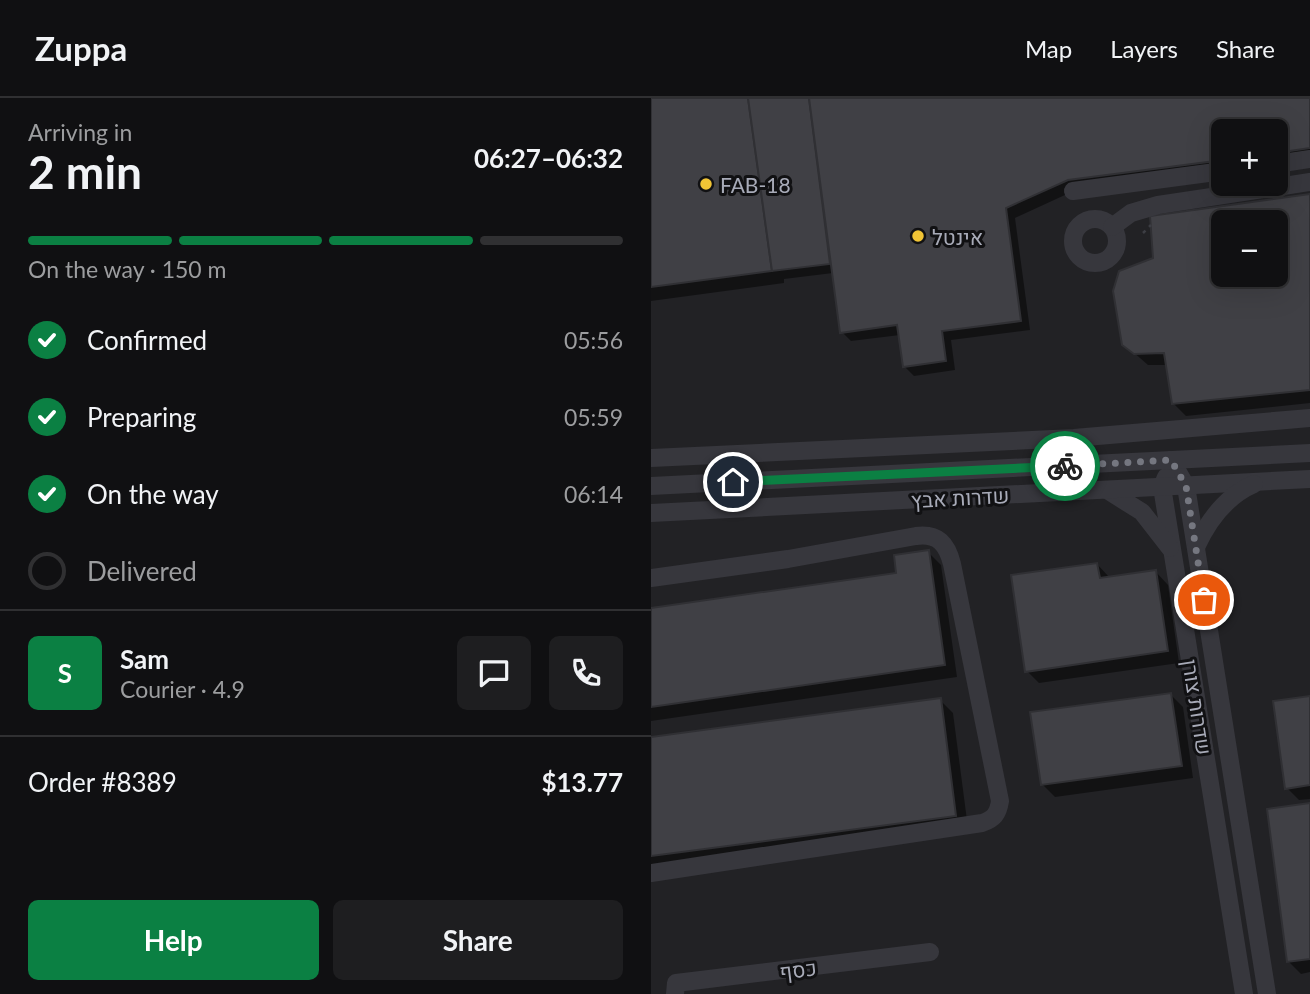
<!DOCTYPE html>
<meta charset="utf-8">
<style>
:root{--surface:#101012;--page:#1e1e20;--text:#f1f3f6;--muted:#9c9d9f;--line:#303032;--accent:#0b8043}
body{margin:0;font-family:Lato,Heebo,sans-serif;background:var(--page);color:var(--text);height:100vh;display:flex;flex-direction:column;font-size:26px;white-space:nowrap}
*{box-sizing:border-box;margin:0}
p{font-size:23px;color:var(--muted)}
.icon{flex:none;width:38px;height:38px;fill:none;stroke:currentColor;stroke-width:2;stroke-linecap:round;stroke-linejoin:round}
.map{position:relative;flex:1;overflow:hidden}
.details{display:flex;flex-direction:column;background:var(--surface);width:651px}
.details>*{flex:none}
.buttons{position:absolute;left:560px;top:21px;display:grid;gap:14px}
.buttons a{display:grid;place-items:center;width:77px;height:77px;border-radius:10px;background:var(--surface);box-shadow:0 7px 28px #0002,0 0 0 2px var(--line);font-size:35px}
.pin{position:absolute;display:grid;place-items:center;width:60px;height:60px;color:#fff;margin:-30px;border:4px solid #fff;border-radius:50%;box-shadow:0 2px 7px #0007}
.courier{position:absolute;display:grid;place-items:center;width:70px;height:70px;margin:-35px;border:5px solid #0b8043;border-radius:50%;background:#fff;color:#222;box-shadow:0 2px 9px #0007}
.headline em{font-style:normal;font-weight:700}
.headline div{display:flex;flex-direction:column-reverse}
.headline{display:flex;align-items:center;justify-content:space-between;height:119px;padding:0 28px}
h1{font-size:46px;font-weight:700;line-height:52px}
.bar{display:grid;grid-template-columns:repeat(4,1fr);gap:10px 7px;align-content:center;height:84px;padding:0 28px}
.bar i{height:9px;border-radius:5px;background:var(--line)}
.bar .selected{background:var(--accent)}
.bar p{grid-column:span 4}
.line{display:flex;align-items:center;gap:18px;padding:0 28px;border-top:2px solid var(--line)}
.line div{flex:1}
.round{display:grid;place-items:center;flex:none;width:74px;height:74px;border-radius:10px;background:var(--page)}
ol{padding:0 28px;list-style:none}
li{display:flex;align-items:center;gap:21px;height:77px}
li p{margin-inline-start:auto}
li .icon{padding:7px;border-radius:50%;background:var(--accent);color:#fff;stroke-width:4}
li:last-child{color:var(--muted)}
li i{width:38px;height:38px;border:4px solid var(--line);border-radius:50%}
.cta{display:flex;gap:14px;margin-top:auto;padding:14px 28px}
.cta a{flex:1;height:80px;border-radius:10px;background:var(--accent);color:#fff;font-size:28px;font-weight:700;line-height:80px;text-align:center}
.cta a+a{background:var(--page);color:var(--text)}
header{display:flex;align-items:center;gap:42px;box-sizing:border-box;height:98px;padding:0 35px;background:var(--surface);border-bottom:2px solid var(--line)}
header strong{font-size:33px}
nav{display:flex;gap:38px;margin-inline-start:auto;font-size:24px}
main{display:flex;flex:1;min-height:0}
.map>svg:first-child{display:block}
.built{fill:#222225;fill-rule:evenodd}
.shadow{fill:#0007;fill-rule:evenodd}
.building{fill:#404045;stroke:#303034;stroke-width:2;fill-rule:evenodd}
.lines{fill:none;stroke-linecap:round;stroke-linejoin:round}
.path{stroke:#3d3e44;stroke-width:2.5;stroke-dasharray:3.5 5;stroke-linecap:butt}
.minor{stroke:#37373d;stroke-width:18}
.done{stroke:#757780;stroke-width:7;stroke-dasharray:0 12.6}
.route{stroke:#0b8043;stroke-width:9}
.poi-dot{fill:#f1c435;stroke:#111113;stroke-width:2.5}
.labels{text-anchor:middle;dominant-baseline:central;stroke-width:6;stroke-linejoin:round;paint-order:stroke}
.poi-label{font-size:21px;fill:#a8abb8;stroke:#111113;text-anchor:start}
.street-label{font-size:21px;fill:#a8abb8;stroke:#111113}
</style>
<header>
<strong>Zuppa</strong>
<nav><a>Map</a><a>Layers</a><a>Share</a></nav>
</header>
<main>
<section class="details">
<div class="headline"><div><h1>2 min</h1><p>Arriving in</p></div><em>06:27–06:32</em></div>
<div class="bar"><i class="selected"></i><i class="selected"></i><i class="selected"></i><i></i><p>On the way · 150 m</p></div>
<ol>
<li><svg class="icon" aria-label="check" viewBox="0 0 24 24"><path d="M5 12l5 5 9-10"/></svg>Confirmed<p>05:56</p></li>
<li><svg class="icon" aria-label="check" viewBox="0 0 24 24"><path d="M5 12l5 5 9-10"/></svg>Preparing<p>05:59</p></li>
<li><svg class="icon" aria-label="check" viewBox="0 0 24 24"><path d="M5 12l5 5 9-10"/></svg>On the way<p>06:14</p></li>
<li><i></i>Delivered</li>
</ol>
<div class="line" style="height:126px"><b class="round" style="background:var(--accent);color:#fff">S</b><div><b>Sam</b><p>Courier · 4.9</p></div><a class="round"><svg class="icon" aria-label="chat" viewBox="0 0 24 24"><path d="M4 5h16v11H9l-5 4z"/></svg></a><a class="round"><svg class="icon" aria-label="phone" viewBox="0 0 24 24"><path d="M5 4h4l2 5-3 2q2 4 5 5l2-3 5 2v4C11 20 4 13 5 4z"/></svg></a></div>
<div class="line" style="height:91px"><div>Order #8389</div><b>$13.77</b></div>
<div class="cta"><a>Help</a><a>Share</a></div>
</section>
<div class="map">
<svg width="659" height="896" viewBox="0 0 659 896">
<rect width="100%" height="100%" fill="#161618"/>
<!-- built -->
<path class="built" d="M0,0h659v896h-659zM572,33h53v53h-53zM572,124h53v53h-53z"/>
<!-- shadow -->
<g class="shadow">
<polygon points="0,0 659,0 659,60 625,65 625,33 572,33 572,72 427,91 364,120 379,232 300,242 304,272 263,278 253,268 249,237 200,243 191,234 182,175 133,181 133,185 0,203"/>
<path d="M659,98v207l-124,13 -12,-12 -7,-39h-19l-24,-21 31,-85 -3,-41zM572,124h53v53h-53z"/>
<polygon points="277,454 290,467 306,579 0,623 0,511 247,476"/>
<polygon points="446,466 458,479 505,474 517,487 528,565 388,585 376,573"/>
<polygon points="520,597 532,609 542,680 404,699 391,686"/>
<polygon points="659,600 659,701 648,702 636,690"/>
<polygon points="289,602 302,615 317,730 0,772 0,641"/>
<polygon points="659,707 659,874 650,876 637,863"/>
</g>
<!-- building -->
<g class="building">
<polygon points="0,0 97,0 121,173 0,189"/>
<polygon points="97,0 158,0 179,166 121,173"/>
<polygon points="158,0 659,0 659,50 625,55 625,33 572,33 572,62 417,82 355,110 370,223 291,233 295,263 252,269 246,227 189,235"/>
<path d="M659,96v196l-138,14 -8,-51 -30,1 -12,-9 -9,-54 6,-20 34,-13 -3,-42zM572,124h53v53h-53z"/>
<polygon points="278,452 294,567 0,609 0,510 245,475 243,457"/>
<polygon points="446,465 449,480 505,472 517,553 374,574 360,477"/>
<polygon points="520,595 531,668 390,687 379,614"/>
<polygon points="659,598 659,687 634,691 622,603"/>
<polygon points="290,600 305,718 0,758 0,639"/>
<polygon points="659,705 659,861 636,864 616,711"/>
</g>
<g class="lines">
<!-- path -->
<g class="path">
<polyline points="561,115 568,170"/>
<polyline points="492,135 500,127"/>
</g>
<!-- minor -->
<g class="minor">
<polyline points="625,66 659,61"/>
<polyline points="422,93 572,73"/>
<circle cx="444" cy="143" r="22"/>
<polyline points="461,129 480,115 507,107 659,84"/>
<polyline points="0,360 423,340 659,320"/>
<polyline points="520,362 535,388 616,896"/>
<polyline points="515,379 511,389 593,896"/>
<polyline points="0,388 659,355"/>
<polyline points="456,392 491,414 519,450"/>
<polyline points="0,415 659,381"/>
<path d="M545,449c12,-26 30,-51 58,-63"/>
<path d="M0,480l137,-19 128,-23c22,-3 31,8 36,28l48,237c-2,13 -6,18 -18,22l-331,50"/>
<polyline points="24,896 25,885 279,854"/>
</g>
</g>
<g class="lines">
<!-- done -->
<polyline class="done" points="414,368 520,362 535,388 553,502"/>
<!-- route -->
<polyline class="route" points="82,384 414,368"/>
</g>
<!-- markers -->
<g class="poi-dot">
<circle cx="55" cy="86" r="7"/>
<circle cx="267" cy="138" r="7"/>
</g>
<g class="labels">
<!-- poi labels -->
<g class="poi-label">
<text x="69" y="86">FAB-18</text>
<text x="281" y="138">אינטל</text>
</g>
<!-- street labels -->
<g class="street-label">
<text transform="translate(309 399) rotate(-3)">שדרות אבץ</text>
<text transform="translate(547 609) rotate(81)">שדרות צורן</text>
<text transform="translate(147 871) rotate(-7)">כסף</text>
</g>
</g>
</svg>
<div class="buttons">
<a>+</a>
<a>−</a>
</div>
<div class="pin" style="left:553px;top:502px;background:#ea580c"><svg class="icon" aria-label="bag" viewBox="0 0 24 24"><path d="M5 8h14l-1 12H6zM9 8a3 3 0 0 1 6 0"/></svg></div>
<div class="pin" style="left:82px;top:384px;background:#1f2937"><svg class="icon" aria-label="home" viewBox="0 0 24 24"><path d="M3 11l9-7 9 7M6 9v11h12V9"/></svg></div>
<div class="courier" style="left:414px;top:368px"><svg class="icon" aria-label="bike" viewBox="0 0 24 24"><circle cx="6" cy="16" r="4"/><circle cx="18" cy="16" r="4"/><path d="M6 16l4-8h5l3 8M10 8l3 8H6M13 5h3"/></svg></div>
</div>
</main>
